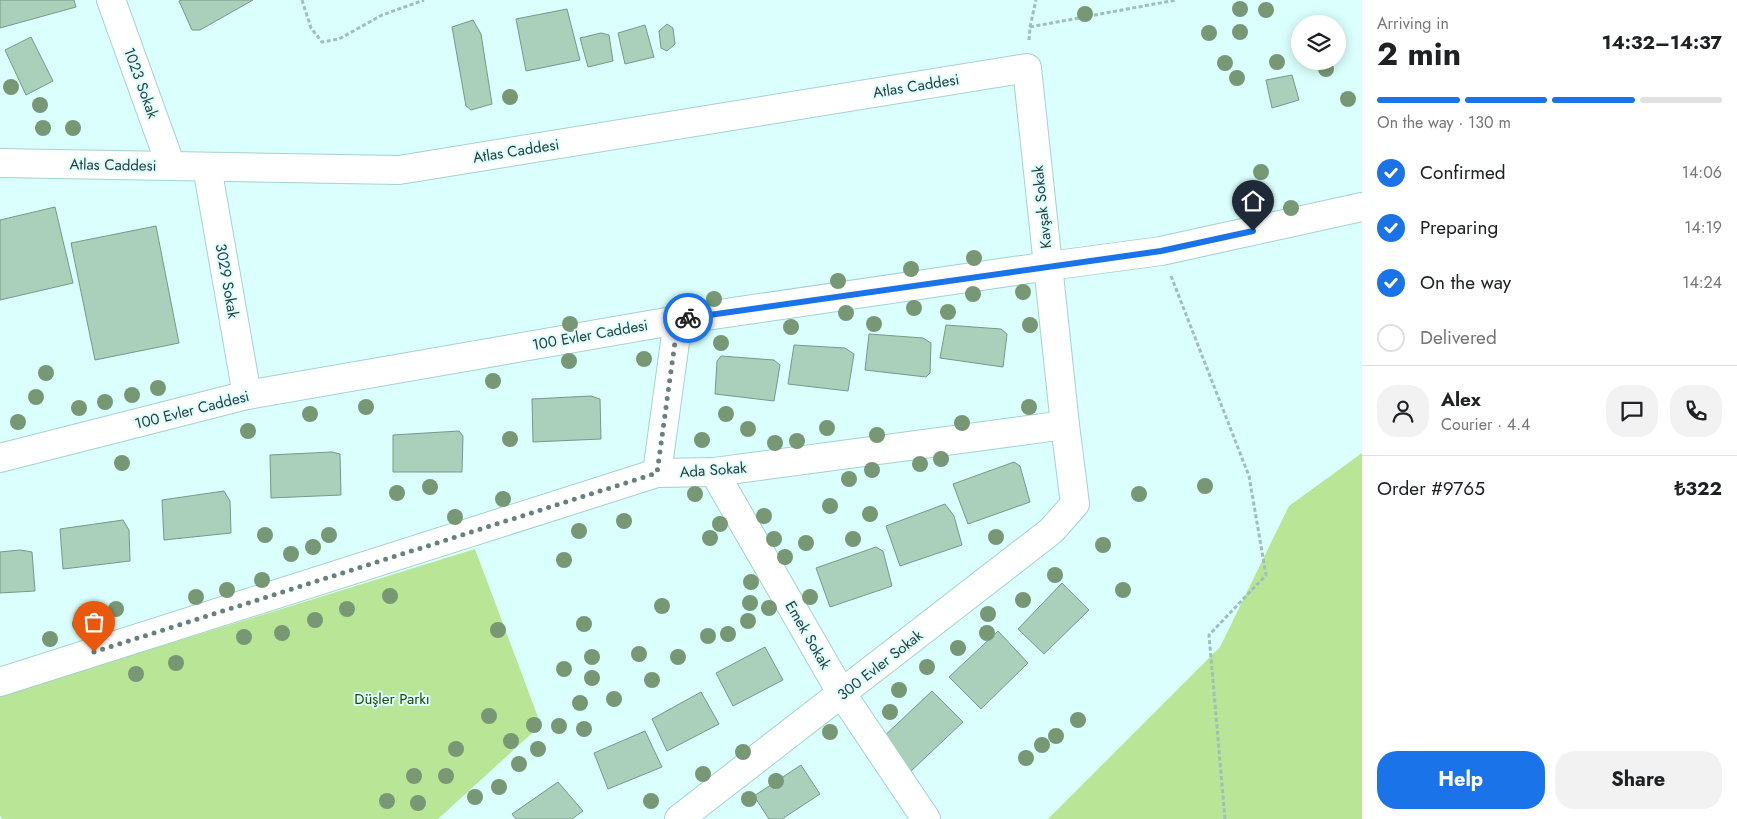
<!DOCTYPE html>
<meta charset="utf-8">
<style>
:root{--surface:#fff;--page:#f2f2f2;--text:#202124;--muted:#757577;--line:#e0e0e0;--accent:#1a73e8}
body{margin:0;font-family:Jost,sans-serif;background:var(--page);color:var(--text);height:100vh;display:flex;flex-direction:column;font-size:19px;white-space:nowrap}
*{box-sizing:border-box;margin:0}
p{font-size:16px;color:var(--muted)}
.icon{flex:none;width:28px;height:28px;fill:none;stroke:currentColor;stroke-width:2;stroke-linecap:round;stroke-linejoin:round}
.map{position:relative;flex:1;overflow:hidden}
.panel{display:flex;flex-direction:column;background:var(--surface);width:375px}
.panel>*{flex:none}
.tools{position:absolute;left:1291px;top:15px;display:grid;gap:10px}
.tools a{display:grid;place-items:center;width:55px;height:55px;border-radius:50%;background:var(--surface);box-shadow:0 2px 12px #0003;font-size:25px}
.pin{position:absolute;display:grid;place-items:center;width:42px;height:42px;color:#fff;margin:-51px -21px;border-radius:50% 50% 50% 0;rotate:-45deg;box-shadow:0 0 5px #0007}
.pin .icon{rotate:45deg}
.courier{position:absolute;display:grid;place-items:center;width:50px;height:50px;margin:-25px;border:4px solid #1a73e8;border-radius:50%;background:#fff;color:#222;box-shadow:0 1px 6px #0007}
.overview em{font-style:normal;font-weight:700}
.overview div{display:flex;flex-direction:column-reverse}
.overview{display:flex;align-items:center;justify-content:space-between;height:85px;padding:0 15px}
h1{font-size:32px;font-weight:700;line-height:38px}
.bar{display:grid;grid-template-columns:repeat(4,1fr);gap:8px 5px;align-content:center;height:60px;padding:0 15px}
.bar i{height:6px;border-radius:4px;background:var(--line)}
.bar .active{background:var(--accent)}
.bar p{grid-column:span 4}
.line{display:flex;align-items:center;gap:12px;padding:0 15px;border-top:1px solid var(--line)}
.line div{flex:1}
.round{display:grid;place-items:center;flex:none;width:52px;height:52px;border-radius:20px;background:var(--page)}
ol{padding:0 15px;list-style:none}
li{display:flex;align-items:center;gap:15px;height:55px}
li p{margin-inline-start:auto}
li .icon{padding:5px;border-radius:50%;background:var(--accent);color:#fff;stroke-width:4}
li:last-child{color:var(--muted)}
li i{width:28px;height:28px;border:2px solid var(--line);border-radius:50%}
.cta{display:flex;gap:10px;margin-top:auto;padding:10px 15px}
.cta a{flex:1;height:58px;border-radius:20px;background:var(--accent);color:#fff;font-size:20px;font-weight:700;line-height:58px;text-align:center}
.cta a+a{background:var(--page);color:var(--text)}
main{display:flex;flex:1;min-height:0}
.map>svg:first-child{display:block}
.green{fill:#b8e596}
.building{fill:#aacfbb;stroke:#769a87}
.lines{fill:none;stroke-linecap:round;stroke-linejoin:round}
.minor-casing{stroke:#a4d2ce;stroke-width:30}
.tertiary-casing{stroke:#a4d2ce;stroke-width:30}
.path{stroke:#a0bebc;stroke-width:3;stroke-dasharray:4 2.5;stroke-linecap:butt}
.minor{stroke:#fff;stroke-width:28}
.tertiary{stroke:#fff;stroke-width:28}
.tree{fill:#789875}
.done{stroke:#68817f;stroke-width:5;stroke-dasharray:0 9}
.route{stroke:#1a73e8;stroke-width:6}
.labels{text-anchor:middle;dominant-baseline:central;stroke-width:4;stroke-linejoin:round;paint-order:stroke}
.street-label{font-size:15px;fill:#2b3d3c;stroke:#dafffc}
.park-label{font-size:15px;fill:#274406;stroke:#dafffc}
</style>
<main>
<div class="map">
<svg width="1362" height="819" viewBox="0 0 1362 819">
<rect width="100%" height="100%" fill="#dafffc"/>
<!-- green -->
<g class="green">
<polygon points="1362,453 1362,819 1048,819 1220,647 1289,506"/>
<polygon points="475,549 541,725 438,819 2,819 0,816 0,696"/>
</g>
<!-- building -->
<g class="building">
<polygon points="0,0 74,0 76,7 0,28"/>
<polygon points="182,0 253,0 200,30 192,30 179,1"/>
<polygon points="567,9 580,60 526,71 516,19"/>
<polygon points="473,20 481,34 492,104 471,110 466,106 452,27"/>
<polygon points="667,24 673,28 675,44 667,51 661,48 659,31"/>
<polygon points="645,25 654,57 625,64 618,33"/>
<polygon points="601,33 609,35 613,61 588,67 580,38"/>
<polygon points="31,37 53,81 26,95 5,50"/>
<polygon points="1292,75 1299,100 1272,108 1266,80"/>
<polygon points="55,207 73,283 0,300 0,220"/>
<polygon points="156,226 179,343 95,360 71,243"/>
<polygon points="946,325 1001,329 1007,334 1003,367 940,358"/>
<polygon points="869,334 923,338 931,343 930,373 926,377 865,370"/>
<polygon points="794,345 845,348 854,354 848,391 788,384"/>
<polygon points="721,356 774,360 780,365 774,401 715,394 717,361"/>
<polygon points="591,396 600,399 601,439 533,442 532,399"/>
<polygon points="459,431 463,436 462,472 393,472 393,435"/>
<polygon points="332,452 340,454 341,495 271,498 270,455"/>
<polygon points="1014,462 1020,466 1030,502 968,524 953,484"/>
<polygon points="224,491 230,501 231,533 164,540 162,500"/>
<polygon points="945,504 954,516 962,545 900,566 886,526"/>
<polygon points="123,520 129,530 130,561 63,569 60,529"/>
<polygon points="876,547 883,551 892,586 830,607 816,568"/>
<polygon points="20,550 32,552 35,591 0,593 0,552"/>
<polygon points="1062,583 1089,610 1044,654 1018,629"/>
<polygon points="998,631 1028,663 981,709 949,677"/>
<polygon points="765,647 783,680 733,706 716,673"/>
<polygon points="932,691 963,722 910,772 879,741"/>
<polygon points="701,692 719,724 667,751 652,719"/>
<polygon points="645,731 662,767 608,789 594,753"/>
<polygon points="801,765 820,794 782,819 769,819 754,796"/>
<polygon points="558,782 583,811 572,819 516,819 512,814"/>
</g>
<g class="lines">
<!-- minor casing -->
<g class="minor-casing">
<g id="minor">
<polyline points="111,0 171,166"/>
<polyline points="0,163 399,170 1027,68 1065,425 1075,504 1051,531 679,819"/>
<polyline points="207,167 247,395"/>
<polyline points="1049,266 1161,251 1362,207"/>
<polyline points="714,472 842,694 926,819"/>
<polyline points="657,473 678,320"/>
<polyline points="0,682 657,473 714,472 1065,425"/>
</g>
</g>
<!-- tertiary casing -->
<g class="tertiary-casing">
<polyline id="tertiary" points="0,458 247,395 678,320 1049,266"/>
</g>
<!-- path -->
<g class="path">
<polyline points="302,0 311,28 322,42 339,39 382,15 424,0"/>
<polyline points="1030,27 1176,0"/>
<polyline points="1029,40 1030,27 1036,0"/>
<polyline points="1171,276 1249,476 1266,575 1209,635 1225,819"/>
</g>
<!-- minor -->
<use href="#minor" class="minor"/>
<!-- tertiary -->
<use href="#tertiary" class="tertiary"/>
</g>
<!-- trees -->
<g class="tree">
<circle cx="1240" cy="9" r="8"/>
<circle cx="1266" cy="10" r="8"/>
<circle cx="1085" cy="14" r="8"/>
<circle cx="1240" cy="32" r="8"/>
<circle cx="1209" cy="33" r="8"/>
<circle cx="1277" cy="62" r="8"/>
<circle cx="1225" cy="63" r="8"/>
<circle cx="1326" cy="69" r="8"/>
<circle cx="1237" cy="78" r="8"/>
<circle cx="11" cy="87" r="8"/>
<circle cx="510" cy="97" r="8"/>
<circle cx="1348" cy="99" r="8"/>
<circle cx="40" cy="105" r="8"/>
<circle cx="43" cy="128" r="8"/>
<circle cx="73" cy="128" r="8"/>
<circle cx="1261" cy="172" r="8"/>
<circle cx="1291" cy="208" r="8"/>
<circle cx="974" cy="258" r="8"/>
<circle cx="911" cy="269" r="8"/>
<circle cx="838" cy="281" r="8"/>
<circle cx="1023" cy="292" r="8"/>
<circle cx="973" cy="294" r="8"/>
<circle cx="714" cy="299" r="8"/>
<circle cx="914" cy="308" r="8"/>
<circle cx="948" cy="312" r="8"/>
<circle cx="846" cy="313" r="8"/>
<circle cx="570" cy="324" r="8"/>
<circle cx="874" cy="324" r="8"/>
<circle cx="1030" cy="325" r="8"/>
<circle cx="791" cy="327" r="8"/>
<circle cx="721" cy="343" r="8"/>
<circle cx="644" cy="359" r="8"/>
<circle cx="569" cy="361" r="8"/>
<circle cx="46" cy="373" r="8"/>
<circle cx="493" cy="381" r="8"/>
<circle cx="158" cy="388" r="8"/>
<circle cx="132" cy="395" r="8"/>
<circle cx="36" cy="397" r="8"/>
<circle cx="105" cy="402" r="8"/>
<circle cx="366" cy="407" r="8"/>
<circle cx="1029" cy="407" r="8"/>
<circle cx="79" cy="408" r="8"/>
<circle cx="310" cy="414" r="8"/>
<circle cx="726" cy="414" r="8"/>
<circle cx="18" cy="422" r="8"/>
<circle cx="962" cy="423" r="8"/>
<circle cx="827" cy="428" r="8"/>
<circle cx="748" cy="429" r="8"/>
<circle cx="248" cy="431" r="8"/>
<circle cx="877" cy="435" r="8"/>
<circle cx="510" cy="439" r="8"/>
<circle cx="702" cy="440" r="8"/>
<circle cx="797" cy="441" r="8"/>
<circle cx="775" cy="443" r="8"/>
<circle cx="941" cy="459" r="8"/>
<circle cx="122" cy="463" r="8"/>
<circle cx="920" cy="464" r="8"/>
<circle cx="872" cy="470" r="8"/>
<circle cx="849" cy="479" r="8"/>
<circle cx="1205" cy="486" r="8"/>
<circle cx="430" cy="487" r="8"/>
<circle cx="397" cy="493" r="8"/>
<circle cx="695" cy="494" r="8"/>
<circle cx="1139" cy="494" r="8"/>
<circle cx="503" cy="499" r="8"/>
<circle cx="830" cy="506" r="8"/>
<circle cx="870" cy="514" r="8"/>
<circle cx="764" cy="516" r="8"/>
<circle cx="455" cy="517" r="8"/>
<circle cx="624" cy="521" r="8"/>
<circle cx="720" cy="524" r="8"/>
<circle cx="579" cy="531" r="8"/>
<circle cx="265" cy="535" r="8"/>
<circle cx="329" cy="535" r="8"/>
<circle cx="996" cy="537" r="8"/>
<circle cx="710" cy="538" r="8"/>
<circle cx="774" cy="539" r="8"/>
<circle cx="853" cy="539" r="8"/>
<circle cx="806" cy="543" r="8"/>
<circle cx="1103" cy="545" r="8"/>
<circle cx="313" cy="547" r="8"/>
<circle cx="291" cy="554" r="8"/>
<circle cx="785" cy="557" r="8"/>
<circle cx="564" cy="560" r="8"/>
<circle cx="1055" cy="575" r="8"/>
<circle cx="262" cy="580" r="8"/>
<circle cx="751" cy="582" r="8"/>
<circle cx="227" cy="590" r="8"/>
<circle cx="1123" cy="590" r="8"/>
<circle cx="390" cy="596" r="8"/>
<circle cx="196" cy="597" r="8"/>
<circle cx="810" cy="597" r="8"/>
<circle cx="1023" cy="600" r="8"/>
<circle cx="750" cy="603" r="8"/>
<circle cx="662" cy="606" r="8"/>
<circle cx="769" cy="608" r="8"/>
<circle cx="116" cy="609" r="8"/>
<circle cx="347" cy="609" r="8"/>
<circle cx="988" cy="614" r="8"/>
<circle cx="315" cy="620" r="8"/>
<circle cx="748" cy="621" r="8"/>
<circle cx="80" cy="624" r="8"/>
<circle cx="584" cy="624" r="8"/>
<circle cx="498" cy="630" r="8"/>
<circle cx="282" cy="633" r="8"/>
<circle cx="987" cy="633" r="8"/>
<circle cx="728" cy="634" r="8"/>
<circle cx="708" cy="636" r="8"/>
<circle cx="244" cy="637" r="8"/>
<circle cx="50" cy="639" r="8"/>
<circle cx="958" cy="648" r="8"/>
<circle cx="639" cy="654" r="8"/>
<circle cx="592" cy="657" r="8"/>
<circle cx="678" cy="657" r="8"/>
<circle cx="176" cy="663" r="8"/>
<circle cx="927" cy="667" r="8"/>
<circle cx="564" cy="669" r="8"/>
<circle cx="136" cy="674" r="8"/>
<circle cx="592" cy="678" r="8"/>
<circle cx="652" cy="680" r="8"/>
<circle cx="899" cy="690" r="8"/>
<circle cx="614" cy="699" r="8"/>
<circle cx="580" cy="703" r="8"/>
<circle cx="890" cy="712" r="8"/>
<circle cx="489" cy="716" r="8"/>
<circle cx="1078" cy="720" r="8"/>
<circle cx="534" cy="725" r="8"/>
<circle cx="559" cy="726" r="8"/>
<circle cx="584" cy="729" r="8"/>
<circle cx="830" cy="732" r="8"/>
<circle cx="1056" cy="736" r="8"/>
<circle cx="511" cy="741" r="8"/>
<circle cx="1042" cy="745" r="8"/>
<circle cx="456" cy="749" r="8"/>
<circle cx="538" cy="749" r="8"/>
<circle cx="743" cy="752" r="8"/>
<circle cx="1026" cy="758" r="8"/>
<circle cx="519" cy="764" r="8"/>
<circle cx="703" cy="774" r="8"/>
<circle cx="414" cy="776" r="8"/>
<circle cx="446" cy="776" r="8"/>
<circle cx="776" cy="781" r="8"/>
<circle cx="499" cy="787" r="8"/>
<circle cx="475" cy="797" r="8"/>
<circle cx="749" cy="799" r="8"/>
<circle cx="387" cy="801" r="8"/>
<circle cx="651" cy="801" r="8"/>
<circle cx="418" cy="803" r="8"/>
</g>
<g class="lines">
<!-- done -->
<polyline class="done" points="94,652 657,473 678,320 688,318"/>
<!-- route -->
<polyline class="route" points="688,318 1161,251 1253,231"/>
</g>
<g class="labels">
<!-- street labels -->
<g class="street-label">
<text transform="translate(141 83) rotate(70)">1023 Sokak</text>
<text transform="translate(916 86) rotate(-9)">Atlas Caddesi</text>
<text transform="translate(516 151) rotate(-9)">Atlas Caddesi</text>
<text transform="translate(113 165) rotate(1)">Atlas Caddesi</text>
<text transform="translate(1042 207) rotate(-96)">Kavşak Sokak</text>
<text transform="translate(227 281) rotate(80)">3029 Sokak</text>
<text transform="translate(590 335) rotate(-10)">100 Evler Caddesi</text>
<text transform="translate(192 410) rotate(-14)">100 Evler Caddesi</text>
<text transform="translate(713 470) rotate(-4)">Ada Sokak</text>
<text transform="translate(808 635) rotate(60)">Emek Sokak</text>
<text transform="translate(880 665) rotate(-38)">300 Evler Sokak</text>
</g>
<!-- park labels -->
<g class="park-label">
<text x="392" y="699">Düşler Parkı</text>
</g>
</g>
</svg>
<div class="tools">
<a><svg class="icon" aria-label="layers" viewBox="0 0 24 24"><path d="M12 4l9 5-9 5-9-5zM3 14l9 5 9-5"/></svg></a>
</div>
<div class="pin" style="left:94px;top:652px;background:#ea580c"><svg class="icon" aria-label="bag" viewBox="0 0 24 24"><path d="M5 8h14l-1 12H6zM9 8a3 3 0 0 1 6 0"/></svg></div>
<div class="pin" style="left:1253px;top:231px;background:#1f2937"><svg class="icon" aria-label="home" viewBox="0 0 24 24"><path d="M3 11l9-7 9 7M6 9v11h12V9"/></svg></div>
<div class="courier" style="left:688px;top:318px"><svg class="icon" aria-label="bike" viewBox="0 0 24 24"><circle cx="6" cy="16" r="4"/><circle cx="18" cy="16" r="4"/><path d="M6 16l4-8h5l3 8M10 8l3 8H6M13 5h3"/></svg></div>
</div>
<section class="panel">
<div class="overview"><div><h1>2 min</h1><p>Arriving in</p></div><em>14:32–14:37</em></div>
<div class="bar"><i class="active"></i><i class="active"></i><i class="active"></i><i></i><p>On the way · 130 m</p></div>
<ol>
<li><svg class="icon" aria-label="check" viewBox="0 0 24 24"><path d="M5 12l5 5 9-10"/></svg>Confirmed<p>14:06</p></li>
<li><svg class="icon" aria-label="check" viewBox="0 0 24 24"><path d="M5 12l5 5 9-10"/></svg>Preparing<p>14:19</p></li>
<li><svg class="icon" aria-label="check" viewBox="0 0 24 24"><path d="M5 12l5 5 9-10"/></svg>On the way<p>14:24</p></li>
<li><i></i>Delivered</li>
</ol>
<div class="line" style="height:90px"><a class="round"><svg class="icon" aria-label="person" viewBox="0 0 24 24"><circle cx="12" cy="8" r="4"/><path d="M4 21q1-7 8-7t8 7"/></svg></a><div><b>Alex</b><p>Courier · 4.4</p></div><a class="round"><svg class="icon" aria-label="chat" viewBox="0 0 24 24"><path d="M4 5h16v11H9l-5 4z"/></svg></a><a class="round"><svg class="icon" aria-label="phone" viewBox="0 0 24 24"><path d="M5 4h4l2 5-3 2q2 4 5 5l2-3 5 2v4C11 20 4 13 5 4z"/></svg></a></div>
<div class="line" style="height:65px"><div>Order #9765</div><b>₺322</b></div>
<div class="cta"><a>Help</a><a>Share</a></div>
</section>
</main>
